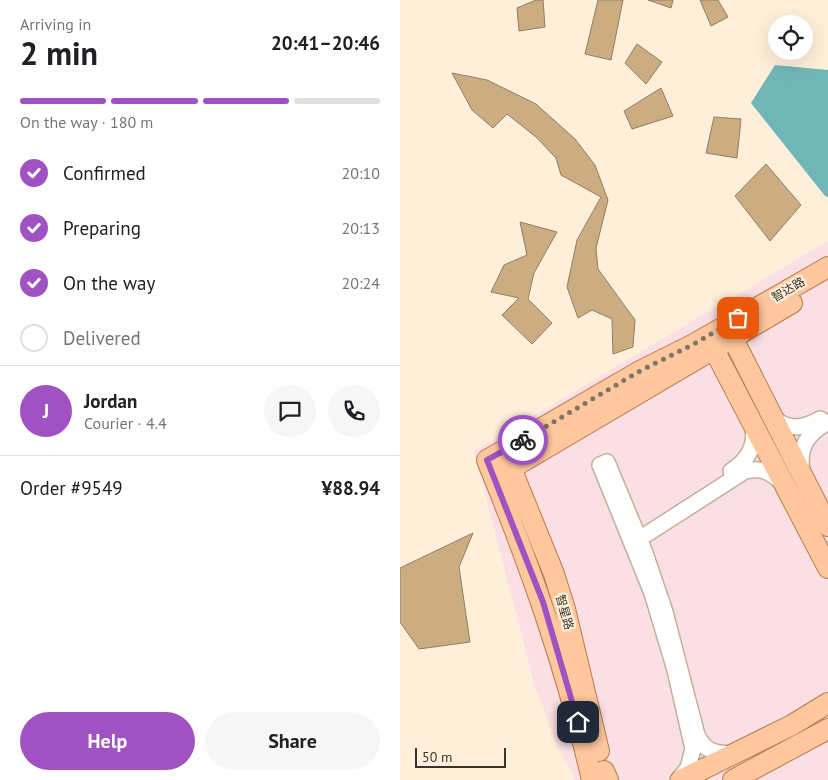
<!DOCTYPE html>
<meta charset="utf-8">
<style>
:root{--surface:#fff;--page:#f6f6f6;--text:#202124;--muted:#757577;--line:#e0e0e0;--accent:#a052c3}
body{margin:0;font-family:"PT Sans","Noto Sans SC",sans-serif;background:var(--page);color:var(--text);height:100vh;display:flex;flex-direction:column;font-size:19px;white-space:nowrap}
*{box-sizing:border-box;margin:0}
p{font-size:16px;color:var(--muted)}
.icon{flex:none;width:28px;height:28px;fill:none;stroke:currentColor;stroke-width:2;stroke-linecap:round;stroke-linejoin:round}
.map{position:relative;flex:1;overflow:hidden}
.sheet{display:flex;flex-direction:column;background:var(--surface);width:400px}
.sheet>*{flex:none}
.fabs{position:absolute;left:368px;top:15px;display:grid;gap:10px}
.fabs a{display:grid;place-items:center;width:45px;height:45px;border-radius:50%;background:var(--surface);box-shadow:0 5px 20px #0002;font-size:25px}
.scale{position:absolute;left:15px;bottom:12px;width:91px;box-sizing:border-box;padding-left:5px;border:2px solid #3a3329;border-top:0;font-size:14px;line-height:18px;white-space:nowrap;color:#3a3329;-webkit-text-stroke:4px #feefda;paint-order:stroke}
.pin{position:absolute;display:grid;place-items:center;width:42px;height:42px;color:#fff;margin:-21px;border-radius:10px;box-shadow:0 2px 8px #0006}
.courier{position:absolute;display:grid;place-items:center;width:50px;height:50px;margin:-25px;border:4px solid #a052c3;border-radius:50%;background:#fff;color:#222;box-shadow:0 1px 6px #0007}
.summary em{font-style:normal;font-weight:600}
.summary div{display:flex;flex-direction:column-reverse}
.summary{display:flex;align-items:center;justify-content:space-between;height:85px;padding:0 20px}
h1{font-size:32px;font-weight:600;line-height:38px}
.bar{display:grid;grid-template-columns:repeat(4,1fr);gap:8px 5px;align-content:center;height:60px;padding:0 20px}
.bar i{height:6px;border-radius:4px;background:var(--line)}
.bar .on{background:var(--accent)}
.bar p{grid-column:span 4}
.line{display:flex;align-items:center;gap:12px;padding:0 20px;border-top:1px solid var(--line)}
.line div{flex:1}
.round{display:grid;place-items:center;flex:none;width:52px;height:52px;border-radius:26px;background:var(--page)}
ol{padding:0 20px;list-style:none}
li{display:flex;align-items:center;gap:15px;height:55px}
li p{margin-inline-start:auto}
li .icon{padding:5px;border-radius:50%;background:var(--accent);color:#fff;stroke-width:4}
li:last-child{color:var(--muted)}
li i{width:28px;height:28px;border:2px solid var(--line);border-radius:50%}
.primary-button{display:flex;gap:10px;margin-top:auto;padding:10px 20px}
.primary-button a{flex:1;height:58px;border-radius:30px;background:var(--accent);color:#fff;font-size:20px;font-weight:600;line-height:58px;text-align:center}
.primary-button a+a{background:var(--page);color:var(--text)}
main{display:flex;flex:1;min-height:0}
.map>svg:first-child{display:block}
.industrial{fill:#fadfe4}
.water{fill:#71b6b7}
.building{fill:#ccad81;stroke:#8f7e67}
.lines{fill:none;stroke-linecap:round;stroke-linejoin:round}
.minor-casing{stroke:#c2b098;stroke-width:18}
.major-casing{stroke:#b97a4a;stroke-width:22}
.minor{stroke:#fff;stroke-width:15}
.major{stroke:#fec79d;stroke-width:20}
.done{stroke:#7f7567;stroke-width:5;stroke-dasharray:0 9}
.route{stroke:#a052c3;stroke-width:6}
.labels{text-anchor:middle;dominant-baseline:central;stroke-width:4.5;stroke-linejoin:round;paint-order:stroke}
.street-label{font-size:12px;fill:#3a3329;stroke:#feefda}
</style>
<main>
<section class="sheet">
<div class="summary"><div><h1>2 min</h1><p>Arriving in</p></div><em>20:41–20:46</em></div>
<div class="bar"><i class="on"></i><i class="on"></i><i class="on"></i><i></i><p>On the way · 180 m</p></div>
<ol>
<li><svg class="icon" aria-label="check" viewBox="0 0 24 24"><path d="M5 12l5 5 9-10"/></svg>Confirmed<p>20:10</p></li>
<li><svg class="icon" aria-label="check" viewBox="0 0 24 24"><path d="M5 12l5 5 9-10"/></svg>Preparing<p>20:13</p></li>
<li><svg class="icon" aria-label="check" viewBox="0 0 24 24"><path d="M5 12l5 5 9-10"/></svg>On the way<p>20:24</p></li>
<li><i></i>Delivered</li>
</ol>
<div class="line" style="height:90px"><b class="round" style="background:var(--accent);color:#fff">J</b><div><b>Jordan</b><p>Courier · 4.4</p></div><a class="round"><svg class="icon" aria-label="chat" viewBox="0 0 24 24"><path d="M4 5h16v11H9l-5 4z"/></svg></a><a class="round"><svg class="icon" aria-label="phone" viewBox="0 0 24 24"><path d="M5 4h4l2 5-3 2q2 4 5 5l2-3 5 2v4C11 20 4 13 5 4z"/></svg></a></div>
<div class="line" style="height:65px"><div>Order #9549</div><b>¥88.94</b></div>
<div class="primary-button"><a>Help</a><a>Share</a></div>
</section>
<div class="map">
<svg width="428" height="780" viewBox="0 0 428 780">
<rect width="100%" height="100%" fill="#feefda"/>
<!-- industrial -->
<polygon class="industrial" points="428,241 428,780 174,780 172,772 159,750 135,687 74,451"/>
<!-- water -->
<polygon class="water" points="375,65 428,70 428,197 425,196 351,103"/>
<!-- building -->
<g class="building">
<polygon points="136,0 143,0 145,27 119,31 117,8"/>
<polygon points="198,0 223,0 211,60 185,54"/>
<polygon points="248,0 273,0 271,8"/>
<polygon points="300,0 318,0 328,17 311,26"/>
<polygon points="237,44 262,62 246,84 225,63"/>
<polygon points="52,73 87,80 136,104 175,139 195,165 208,200 196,248 198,269 235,320 233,347 213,354 212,319 192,310 178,318 167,287 177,240 201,197 161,175 156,158 136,137 107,114 93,128 72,110"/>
<polygon points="261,88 273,116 232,129 224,111"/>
<polygon points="314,117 341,119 337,158 306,153"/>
<polygon points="366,164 401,205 370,241 335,196"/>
<polygon points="120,222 157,232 134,273 128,299 152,323 132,344 102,315 119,298 91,292 104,265 127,255"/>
<polygon points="73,533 59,567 70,642 19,649 0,622 0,568"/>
</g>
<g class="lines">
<!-- minor casing -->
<g class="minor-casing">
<g id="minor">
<path d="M372,416c15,15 30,13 48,3"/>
<path d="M331,471c17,-11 25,-24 22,-45"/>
<path d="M402,473c-4,-26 4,-38 26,-51"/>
<path d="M233,543l112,-72c16,-4 26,1 37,12"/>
<path d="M278,780l10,-12 5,-19 -18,-79 -23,-77 -52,-128 7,-3 38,91 20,59 32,123c8,17 20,20 38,18"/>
</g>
</g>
<!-- major casing -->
<g class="major-casing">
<g id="major">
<polyline points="327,327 428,526"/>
<polyline points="308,338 428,568"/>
<polyline points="107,458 154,574 165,609 199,751"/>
<polyline points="95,478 392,303"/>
<polyline points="204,771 208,780"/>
<path d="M192,780c-25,-111 -62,-214 -105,-320l153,-89 54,-27 134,-77"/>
<polyline points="281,780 392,725 428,703"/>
<polyline points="333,780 428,729"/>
</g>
</g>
<!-- minor -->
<use href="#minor" class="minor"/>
<!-- major -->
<use href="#major" class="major"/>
</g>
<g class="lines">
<!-- done -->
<polyline class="done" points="123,440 240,371 294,344 338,318"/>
<!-- route -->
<polyline class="route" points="123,440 87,460 143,602 178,722"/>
</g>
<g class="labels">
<!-- street labels -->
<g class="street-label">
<text transform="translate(388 289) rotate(-30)">智达路</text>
<text transform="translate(165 612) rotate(74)">智星路</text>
</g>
</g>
</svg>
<div class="fabs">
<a><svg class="icon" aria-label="locate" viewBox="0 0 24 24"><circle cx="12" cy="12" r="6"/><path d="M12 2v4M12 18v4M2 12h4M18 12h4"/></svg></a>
</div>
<div class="scale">50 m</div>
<div class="pin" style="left:338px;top:318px;background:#ea580c"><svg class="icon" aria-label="bag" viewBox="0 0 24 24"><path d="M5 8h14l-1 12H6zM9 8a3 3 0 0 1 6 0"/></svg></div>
<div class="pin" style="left:178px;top:722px;background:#1f2937"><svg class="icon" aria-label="home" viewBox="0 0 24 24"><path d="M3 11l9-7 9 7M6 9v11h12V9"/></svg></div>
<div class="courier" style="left:123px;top:440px"><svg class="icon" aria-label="bike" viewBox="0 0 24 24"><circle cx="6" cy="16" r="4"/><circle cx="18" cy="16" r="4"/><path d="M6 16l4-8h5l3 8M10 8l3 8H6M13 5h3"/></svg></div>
</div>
</main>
